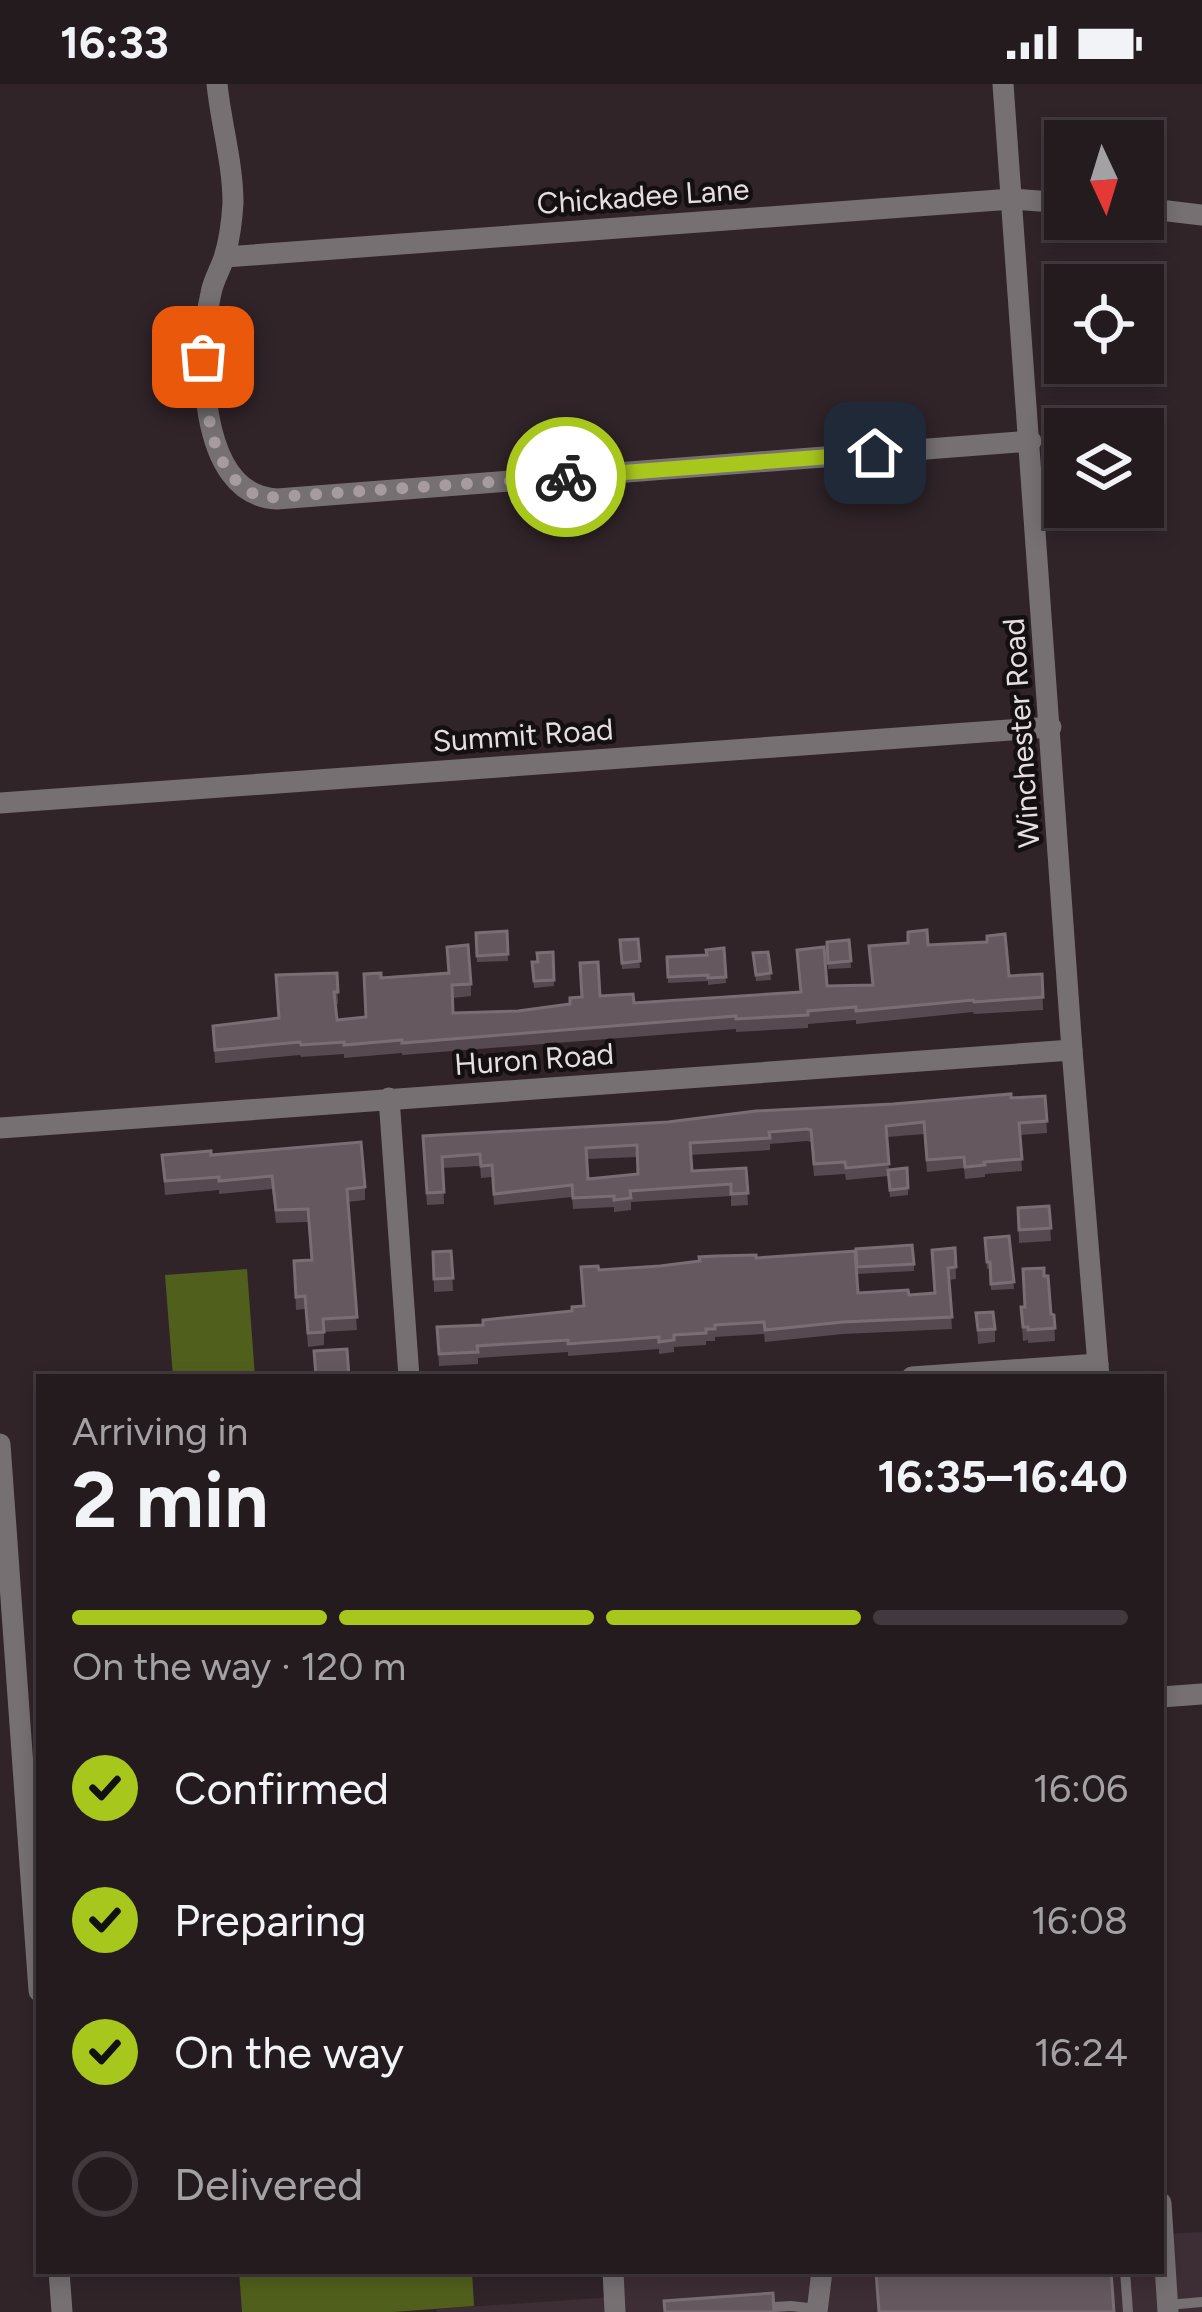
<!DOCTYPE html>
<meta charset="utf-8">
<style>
:root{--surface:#241b1f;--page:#2c2428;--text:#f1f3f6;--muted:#a3a1a4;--line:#41393d;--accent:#a8c71d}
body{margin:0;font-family:Figtree,sans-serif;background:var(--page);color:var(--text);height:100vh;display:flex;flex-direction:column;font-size:45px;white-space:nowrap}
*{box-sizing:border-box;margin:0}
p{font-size:39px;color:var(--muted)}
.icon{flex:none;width:66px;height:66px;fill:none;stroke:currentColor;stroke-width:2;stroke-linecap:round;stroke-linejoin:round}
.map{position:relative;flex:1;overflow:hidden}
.panel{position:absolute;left:36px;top:1290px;width:1128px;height:900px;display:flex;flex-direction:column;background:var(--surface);border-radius:0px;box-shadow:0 6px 18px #0003,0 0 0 3px var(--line)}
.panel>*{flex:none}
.needle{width:78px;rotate:176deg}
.tools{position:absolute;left:1044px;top:36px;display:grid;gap:24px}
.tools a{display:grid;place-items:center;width:120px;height:120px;border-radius:0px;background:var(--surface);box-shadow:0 6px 18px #0003,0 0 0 3px var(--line);font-size:60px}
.pin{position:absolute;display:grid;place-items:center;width:102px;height:102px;color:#fff;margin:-51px;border-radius:24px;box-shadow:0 6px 18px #0006}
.courier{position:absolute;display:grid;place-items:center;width:120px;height:120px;margin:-60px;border:9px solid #a8c71d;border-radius:50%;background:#fff;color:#222;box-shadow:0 3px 15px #0007}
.headline em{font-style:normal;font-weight:700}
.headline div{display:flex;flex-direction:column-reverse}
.headline{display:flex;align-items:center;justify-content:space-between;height:204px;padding:0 36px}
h1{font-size:78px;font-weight:700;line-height:90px}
.bar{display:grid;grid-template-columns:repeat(4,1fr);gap:18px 12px;align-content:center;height:144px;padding:0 36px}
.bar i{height:15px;border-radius:9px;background:var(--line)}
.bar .selected{background:var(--accent)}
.bar p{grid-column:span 4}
ol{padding:0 36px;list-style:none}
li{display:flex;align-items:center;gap:36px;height:132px}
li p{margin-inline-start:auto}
li .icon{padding:12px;border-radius:50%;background:var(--accent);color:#111;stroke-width:4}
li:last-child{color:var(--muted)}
li i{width:66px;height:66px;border:6px solid var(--line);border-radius:50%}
.status{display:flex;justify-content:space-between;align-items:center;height:84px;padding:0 60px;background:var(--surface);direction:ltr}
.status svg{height:33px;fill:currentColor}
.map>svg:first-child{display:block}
.built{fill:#3d2d34}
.forest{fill:#515f1c}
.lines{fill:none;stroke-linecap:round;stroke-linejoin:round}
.lane{stroke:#767073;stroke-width:10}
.street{stroke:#767073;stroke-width:21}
.wall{fill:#56494f;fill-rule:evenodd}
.building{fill:#65595f;stroke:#796e73;stroke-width:3;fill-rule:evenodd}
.done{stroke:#a69ca0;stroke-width:12;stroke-dasharray:0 21.6}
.route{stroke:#a8c71d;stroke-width:15}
.labels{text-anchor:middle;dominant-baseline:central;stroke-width:9;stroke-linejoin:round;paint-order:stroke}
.street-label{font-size:30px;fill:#e5dde0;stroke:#140f11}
</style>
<div class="status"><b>16:33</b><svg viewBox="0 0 49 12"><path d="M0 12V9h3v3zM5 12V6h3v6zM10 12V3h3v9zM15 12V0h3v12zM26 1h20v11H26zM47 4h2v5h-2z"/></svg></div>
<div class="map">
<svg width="1202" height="2228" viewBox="0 0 1202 2228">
<rect width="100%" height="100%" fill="#302429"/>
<!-- built -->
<polygon class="built" points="1202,2148 1202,2228 437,2228 436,2225 614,2213 613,2187 1161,2187 1164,2150"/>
<!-- forest -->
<g class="forest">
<polygon points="247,1185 255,1293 173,1293 165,1191"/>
<polygon points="239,2187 472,2187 474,2222 393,2228 242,2228"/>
</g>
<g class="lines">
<!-- lane -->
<g class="lane">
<polyline points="1125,2187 1128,2228"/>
<polyline points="1168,2221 1202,2218"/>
<polyline points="760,2224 791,2222 817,2225"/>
</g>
<!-- street -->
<g class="street">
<path d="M217,0c4,40 16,79 16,119 -1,17 -4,39 -9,55 -4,12 -11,23 -13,35 -13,56 -15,203 66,206l754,-58"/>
<polyline points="1003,0 1072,966 1099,1293"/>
<polyline points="1143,124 1202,131"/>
<polyline points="225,173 1012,115 1065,119"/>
<polyline points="0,719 1051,643"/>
<polyline points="389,1014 409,1293"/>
<polyline points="0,1044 1072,966"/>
<polyline points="912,1293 1098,1280"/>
<polyline points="0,1360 39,1907"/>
<polyline points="1161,1613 1202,1610"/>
<polyline points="1161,2119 1168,2228"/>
<polyline points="59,2187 62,2228"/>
<polyline points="613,2187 615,2228"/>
<polyline points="817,2228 822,2187"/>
</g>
</g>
<!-- wall -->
<g class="wall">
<polygon points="507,847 508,877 477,878 476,849"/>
<polygon points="638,855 640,884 622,885 620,856"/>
<polygon points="849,856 851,884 828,885 827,858"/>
<polygon points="928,861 1009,892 1042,890 1043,926 974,930 973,928 856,940 856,936 808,940 808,944 736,948 736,945 402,971 402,969 344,974 344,970 301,973 300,971 215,979 213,942 278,934 337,889 338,920 335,920 337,936 365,933 381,894 448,889 447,863 471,900 471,912 453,914 453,929 518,927 570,920 600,912 634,919 800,908 797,866 827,902 872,901 869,862"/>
<polygon points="724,864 726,899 708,901 708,897 668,899 667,873 707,871"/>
<polygon points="553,868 554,902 534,904 532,878 538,878"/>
<polygon points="768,868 771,896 756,897 753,869"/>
<path d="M1045,1012l2,37 -27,2 2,36 -37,3v3l-20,2 -1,-11 -37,4 -3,-38 -37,3 2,33 19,18v7l-18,2 -2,-21 -42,4 -1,-6 -31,2 -3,-34 -4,-1 -37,3v6l-80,5 2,16 54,-3 2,37 -17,1v-10l-100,6v8l-17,2v-5l-41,2 -1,-12 -78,8 -2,-28 -11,1 -1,-12 -37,2 1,36 -17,1 -4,-57 245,-26zM637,1073l1,17 -50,5 -1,-20z"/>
<polygon points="162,1071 211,1071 365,1103 365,1116 348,1118 357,1246 324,1248 324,1261 308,1263 305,1225 296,1226 294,1177 311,1176 308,1138 276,1139 272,1105 219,1110 219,1106 165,1111"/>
<polygon points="1049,1122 1051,1157 1019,1159 1018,1124"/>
<polygon points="1009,1152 1014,1205 991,1206 990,1184 987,1185 985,1154"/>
<polygon points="955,1164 956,1195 949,1196 952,1245 843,1250 765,1258 764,1250 715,1253 715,1257 706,1257 706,1261 674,1263 674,1268 659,1270 659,1265 568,1272 568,1268 478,1274 478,1280 439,1282 437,1243 483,1241 572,1227 583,1222 599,1186 756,1174 858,1209 909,1211 934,1209"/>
<polygon points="856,1165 914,1180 914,1187 857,1190"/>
<polygon points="451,1167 453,1207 434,1208 433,1168"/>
<polygon points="1021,1223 1054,1231 1055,1257 1028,1259 1028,1256 1023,1257"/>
<polygon points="976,1229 995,1245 995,1258 978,1260"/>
</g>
<!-- building -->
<g class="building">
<polygon points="927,846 928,861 987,858 987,852 1005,850 1009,892 1042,890 1043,913 974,918 973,916 856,927 856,923 808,927 808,931 736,935 736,932 402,959 402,956 344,961 344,958 301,961 300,958 215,966 213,942 279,934 276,891 337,889 338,908 334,908 337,936 366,933 364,890 381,889 381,894 449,889 447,863 468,861 471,900 452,901 453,929 518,927 570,920 570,914 582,913 580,879 598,878 600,912 633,910 634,919 801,908 797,866 824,863 827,902 873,901 869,862 908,859 908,848"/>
<polygon points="507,847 508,870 477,872 476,849"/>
<polygon points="638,855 640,877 622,879 620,856"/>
<polygon points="849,856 851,877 828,879 827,858"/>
<polygon points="724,864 726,893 708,894 708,891 668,893 667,873 707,871 706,866"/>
<polygon points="553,868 554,896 534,897 532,878 538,878 537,869"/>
<polygon points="768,868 771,889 756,891 753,869"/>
<path d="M1011,1010v4l34,-2 2,25 -28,2 3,36 -38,3 1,3 -20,2 -1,-10 -37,3 -3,-38 -38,4 3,38 -43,4 -1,-6 -31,2 -3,-34 -4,-1 -38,3 1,6 -80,5 2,28 54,-3 2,25 -17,1v-10l-101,7 1,7 -17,2v-4l-41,2 -1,-13 -78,9 -2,-29 -11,1 -1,-12 -38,3 2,35 -17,1 -4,-57 245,-14 88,-11 137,-7zM637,1061l1,29 -50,5 -2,-31z"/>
<polygon points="361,1058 365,1103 347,1105 357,1233 323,1235 324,1248 308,1249 305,1212 296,1213 294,1177 312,1176 308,1125 276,1126 272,1092 219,1097 219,1093 165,1097 162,1071 211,1067 211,1071"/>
<polygon points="907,1084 908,1104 890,1106 888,1086"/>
<polygon points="1049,1122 1051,1144 1019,1146 1018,1124"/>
<polygon points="1009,1152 1014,1198 991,1200 990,1178 987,1178 985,1154"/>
<polygon points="912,1161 914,1180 857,1183 856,1165"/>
<polygon points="955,1164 956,1183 948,1184 952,1233 843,1238 765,1246 764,1238 715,1241 715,1245 706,1245 706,1249 674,1251 674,1256 659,1258 659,1253 568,1260 568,1256 477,1262 478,1268 439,1270 437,1243 483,1241 483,1236 572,1227 572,1223 584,1222 581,1183 598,1182 599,1186 660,1182 700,1177 699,1173 716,1172 756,1171 756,1174 855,1167 858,1209 908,1206 909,1211 935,1209 932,1166"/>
<polygon points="451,1167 453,1194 434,1195 433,1168"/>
<polygon points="1044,1184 1044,1192 1048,1192 1051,1230 1054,1231 1055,1244 1028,1246 1028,1243 1023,1243 1021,1223 1025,1223 1023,1185"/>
<polygon points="993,1228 995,1245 978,1246 976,1229"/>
<polygon points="347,1265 349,1293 297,1293 316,1292 314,1267"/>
<polygon points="876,2187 1111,2187 1114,2228 879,2228"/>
<polygon points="773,2209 774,2228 665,2228 664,2217"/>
</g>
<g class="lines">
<!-- done -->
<path class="done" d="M203,273c4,50 4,120 60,141l303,-21"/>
<!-- route -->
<polyline class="route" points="566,393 875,369"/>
</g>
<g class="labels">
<!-- street labels -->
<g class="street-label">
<text transform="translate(643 112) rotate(-4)">Chickadee Lane</text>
<text transform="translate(1021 649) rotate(-94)">Winchester Road</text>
<text transform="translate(523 651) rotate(-4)">Summit Road</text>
<text transform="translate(534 975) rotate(-4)">Huron Road</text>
</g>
</g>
</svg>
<div class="tools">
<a><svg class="needle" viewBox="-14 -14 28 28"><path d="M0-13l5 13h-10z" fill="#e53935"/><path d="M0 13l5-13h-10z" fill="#a3a1a4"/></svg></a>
<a><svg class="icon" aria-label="locate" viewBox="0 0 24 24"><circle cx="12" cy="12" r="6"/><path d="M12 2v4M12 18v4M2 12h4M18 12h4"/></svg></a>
<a><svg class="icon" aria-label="layers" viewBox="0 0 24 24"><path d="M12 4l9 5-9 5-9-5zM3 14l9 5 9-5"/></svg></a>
</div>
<div class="pin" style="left:203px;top:273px;background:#ea580c"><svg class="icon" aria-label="bag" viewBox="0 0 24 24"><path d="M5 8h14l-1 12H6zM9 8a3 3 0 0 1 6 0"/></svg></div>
<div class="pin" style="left:875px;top:369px;background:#1f2937"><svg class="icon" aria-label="home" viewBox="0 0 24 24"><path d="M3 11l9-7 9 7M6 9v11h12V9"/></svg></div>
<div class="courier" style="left:566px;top:393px"><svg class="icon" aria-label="bike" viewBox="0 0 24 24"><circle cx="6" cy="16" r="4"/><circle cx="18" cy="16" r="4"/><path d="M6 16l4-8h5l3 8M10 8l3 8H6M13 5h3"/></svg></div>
<section class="panel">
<div class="headline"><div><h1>2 min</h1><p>Arriving in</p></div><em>16:35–16:40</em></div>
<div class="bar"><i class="selected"></i><i class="selected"></i><i class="selected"></i><i></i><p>On the way · 120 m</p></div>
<ol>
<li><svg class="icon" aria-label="check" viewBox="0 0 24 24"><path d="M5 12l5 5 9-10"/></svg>Confirmed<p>16:06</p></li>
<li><svg class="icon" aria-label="check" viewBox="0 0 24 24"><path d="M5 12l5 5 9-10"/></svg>Preparing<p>16:08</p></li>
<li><svg class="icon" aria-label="check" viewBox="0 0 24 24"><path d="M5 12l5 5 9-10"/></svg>On the way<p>16:24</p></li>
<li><i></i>Delivered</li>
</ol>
</section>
</div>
